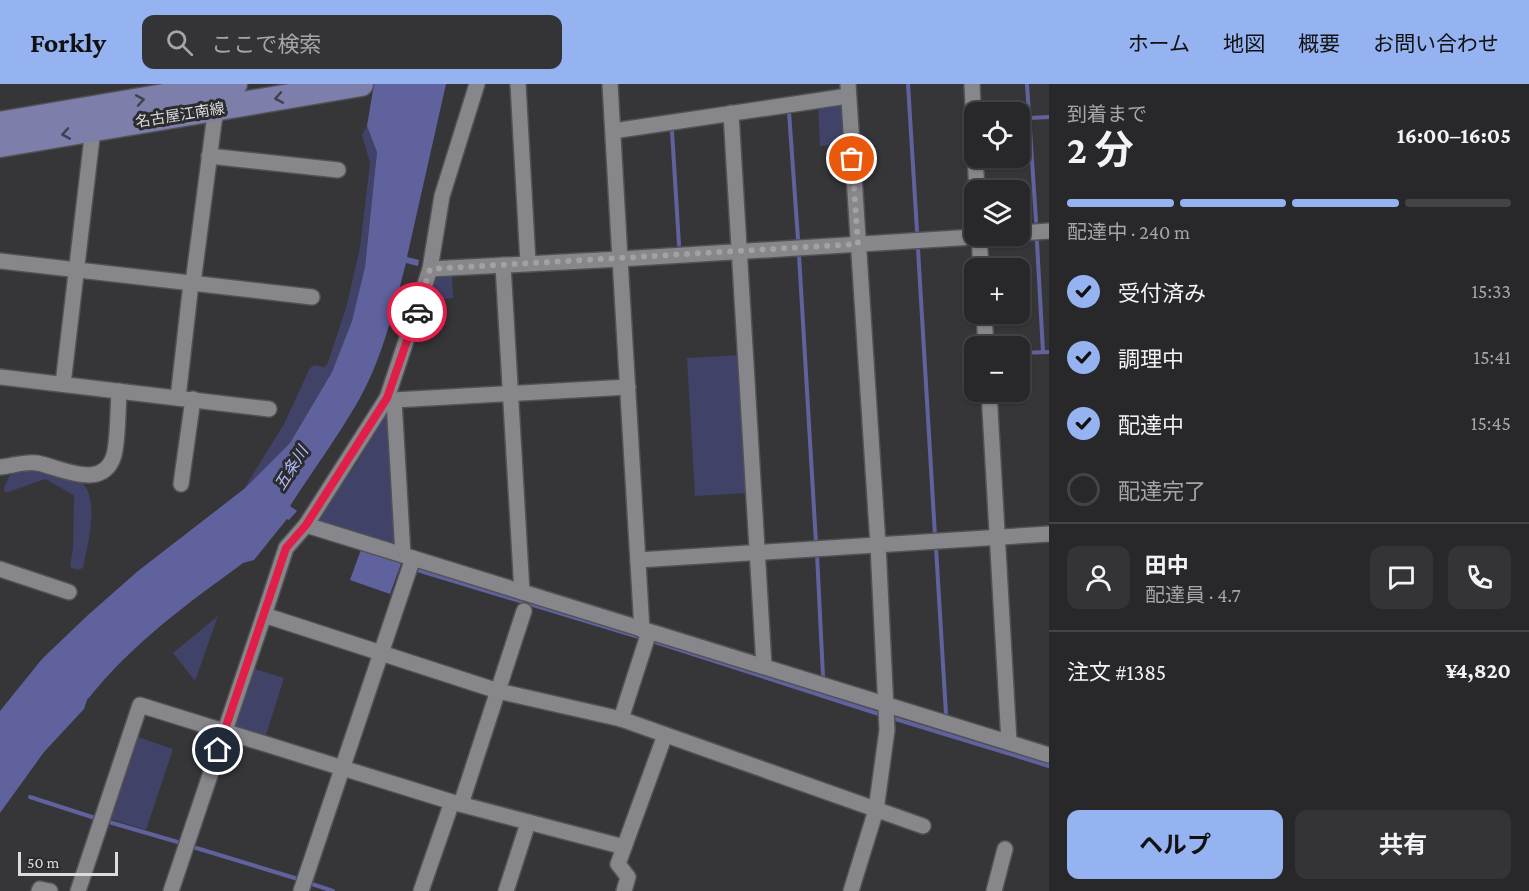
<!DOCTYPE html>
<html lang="ja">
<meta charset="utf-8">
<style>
:root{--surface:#28282b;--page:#343437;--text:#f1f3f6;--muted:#a5a6a9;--line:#444447;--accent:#95b2f1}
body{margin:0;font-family:"Crimson Pro","Noto Sans JP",serif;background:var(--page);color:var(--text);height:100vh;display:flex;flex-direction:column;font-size:22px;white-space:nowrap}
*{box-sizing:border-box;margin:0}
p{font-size:20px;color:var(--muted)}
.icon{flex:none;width:33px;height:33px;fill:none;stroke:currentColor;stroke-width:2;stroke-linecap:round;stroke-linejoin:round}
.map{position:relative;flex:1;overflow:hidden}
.sheet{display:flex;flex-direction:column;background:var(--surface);width:480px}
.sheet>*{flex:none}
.fabs{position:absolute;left:964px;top:18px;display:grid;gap:12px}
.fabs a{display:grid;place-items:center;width:66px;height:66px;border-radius:12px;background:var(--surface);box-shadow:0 2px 4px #0004,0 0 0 2px var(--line);font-size:30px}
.scale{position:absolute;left:18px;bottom:15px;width:100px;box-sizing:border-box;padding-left:6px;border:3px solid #dcdcdf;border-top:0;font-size:16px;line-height:21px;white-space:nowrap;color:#dcdcdf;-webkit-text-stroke:4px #2c2c2f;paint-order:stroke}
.pin{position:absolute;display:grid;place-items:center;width:51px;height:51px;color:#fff;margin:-26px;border:3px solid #fff;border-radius:50%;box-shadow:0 2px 6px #0007}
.courier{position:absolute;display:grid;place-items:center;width:60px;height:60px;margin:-30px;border:4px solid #e11d48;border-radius:50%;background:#fff;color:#222;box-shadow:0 2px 8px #0007}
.head em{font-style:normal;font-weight:700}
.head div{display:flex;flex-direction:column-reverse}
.head{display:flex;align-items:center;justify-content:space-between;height:102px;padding:0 18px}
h1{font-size:39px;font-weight:700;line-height:45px}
.bar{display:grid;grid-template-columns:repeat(4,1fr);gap:9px 6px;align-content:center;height:72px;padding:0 18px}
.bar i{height:8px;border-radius:4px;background:var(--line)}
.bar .active{background:var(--accent)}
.bar p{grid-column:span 4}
.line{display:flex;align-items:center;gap:15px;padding:0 18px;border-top:2px solid var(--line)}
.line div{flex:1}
.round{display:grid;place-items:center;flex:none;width:63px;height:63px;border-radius:12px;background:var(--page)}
ol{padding:0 18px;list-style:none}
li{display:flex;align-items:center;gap:18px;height:66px}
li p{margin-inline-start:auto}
li .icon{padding:6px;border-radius:50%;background:var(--accent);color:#111;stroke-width:4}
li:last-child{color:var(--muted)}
li i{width:33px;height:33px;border:3px solid var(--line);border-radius:50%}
.action{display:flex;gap:12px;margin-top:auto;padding:12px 18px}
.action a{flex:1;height:69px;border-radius:12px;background:var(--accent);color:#111;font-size:24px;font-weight:700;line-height:69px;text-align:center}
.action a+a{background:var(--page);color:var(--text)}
header{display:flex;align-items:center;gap:36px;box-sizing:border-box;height:84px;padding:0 30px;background:var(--accent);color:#111}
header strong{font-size:28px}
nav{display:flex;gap:33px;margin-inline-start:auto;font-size:21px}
.search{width:420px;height:54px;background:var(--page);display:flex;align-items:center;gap:15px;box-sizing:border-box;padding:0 21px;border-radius:12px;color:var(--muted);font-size:22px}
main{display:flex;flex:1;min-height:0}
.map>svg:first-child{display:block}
.green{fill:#404268}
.water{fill:#60629e}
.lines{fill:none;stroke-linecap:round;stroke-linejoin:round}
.stream{stroke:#60629e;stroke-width:4}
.minor-casing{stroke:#525256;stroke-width:18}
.primary-casing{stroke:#525256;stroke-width:27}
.minor{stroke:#87878b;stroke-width:15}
.primary{stroke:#7d7faa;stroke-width:24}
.oneway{stroke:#40414e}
.done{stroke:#a2a2a5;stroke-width:6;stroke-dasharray:0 10.8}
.route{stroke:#e11d48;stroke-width:8}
.labels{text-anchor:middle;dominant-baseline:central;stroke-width:6;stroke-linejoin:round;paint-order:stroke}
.street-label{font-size:15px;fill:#dcdcdf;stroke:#2c2c2f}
.water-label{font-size:16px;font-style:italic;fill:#b3b8fe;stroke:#2c2c2f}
</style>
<header>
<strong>Forkly</strong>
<div class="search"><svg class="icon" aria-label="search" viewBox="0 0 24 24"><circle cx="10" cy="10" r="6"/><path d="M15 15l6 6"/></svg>ここで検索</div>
<nav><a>ホーム</a><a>地図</a><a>概要</a><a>お問い合わせ</a></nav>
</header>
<main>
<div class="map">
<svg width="1049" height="807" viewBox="0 0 1049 807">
<rect width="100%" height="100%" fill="#363639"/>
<!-- green -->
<g class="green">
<polygon points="843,19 848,60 820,62 818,22"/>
<polygon points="367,42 377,68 365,183 352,237 332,288 290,359 244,405 284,340 310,284 314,281 324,283 327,281 346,224 360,164 370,79 362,51"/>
<path d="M452,191l1,23 -26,2c6,-19 4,-24 25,-25z"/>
<polygon points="741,271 748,409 695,412 687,274"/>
<polygon points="389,332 396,456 391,461 320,439 319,432 357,379 382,333"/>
<path d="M31,385c12,3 41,6 50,13 20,16 6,64 2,86l-5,2 -8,-3 3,-19 1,-53 -29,-16 -40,14 -1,-5 7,-16z"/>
<polygon points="218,532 195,597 173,569"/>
<polygon points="252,584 284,594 265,654 237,645 233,638"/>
<polygon points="138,653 173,665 146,746 110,735"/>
</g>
<!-- water -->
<g class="water">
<path d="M374,0h72l-39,173 12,3 -1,6 -12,-3c-12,46 -23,93 -46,135 -21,37 -47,72 -70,108l7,5 -8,9 -2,-1 -33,41 -11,3c-60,44 -109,79 -156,137l-3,9 -40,43 -44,61v-102l42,-52 46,-44 50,-44 106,-82 46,-46 42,-71 20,-51 13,-54 12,-115 -10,-26z"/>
<polygon points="362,463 402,477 390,510 350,496"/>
</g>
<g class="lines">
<!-- stream -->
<g class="stream">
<polyline points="908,0 917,147"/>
<polyline points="1027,0 1036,137"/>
<polyline points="789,28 798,155"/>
<polyline points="1029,34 1049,33"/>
<polyline points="672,47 679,161"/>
<polyline points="1037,158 1043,268"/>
<polyline points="918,165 935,452"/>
<polyline points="799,171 816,459"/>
<polyline points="1020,269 1049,268"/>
<polyline points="936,464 946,630"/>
<polyline points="817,470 823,592"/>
<polyline points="414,485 642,554"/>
<polyline points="649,556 882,631"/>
<polyline points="889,633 1049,682"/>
<polyline points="30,713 95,734"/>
<polyline points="109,738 181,759"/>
<polyline points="193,763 298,795"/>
<polyline points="312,800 333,807"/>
</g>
<!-- minor casing -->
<g class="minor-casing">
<g id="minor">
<polyline points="518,0 528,179"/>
<polyline points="610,0 620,175 990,152"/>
<polyline points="848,0 878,461 887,646 876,726 851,807"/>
<polyline points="972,0 975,70"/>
<polyline points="731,29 764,582"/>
<polyline points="613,47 848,12"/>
<polyline points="209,72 338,86"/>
<polyline points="975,74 977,106"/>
<polyline points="1020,149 1049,147"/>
<polyline points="979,152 981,184"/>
<polyline points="0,177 312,213"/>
<polyline points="503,181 522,508"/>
<polyline points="430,185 442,112 477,0"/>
<polyline points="193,199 214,38 218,18"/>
<polyline points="984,230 986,262"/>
<polyline points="0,293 269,325"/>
<polyline points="63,300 93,45"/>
<polyline points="989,308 1009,658"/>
<polyline points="178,314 191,199"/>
<polyline points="387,314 430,185 620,175 642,546"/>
<polyline points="394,316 403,471"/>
<path d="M0,383c11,-1 26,-6 37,-4 23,4 66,29 77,-8 4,-14 4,-48 5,-64"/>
<polyline points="181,400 193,315"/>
<polyline points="306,441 1049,671"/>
<polyline points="638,476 1049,450"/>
<polyline points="0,485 69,508"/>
<polyline points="264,531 286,464 306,441 387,314 394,316 628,303"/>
<polyline points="621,635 649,548"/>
<polyline points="461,720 524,527"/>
<polyline points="39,807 40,805 50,807"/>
<polyline points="78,807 140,621 452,718 624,763"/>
<polyline points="171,807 264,531 498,607 621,635 923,742"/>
<polyline points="301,807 413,474"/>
<polyline points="421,807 452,718"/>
<polyline points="506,807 528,739"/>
<polyline points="624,807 628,793 618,780 665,651"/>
<polyline points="994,807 1005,765"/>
</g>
</g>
<!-- primary casing -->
<g class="primary-casing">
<g id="primary">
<polyline points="0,40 235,0"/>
<polyline points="0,61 361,0"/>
</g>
</g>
<!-- minor -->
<use href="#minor" class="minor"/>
<!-- primary -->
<use href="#primary" class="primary"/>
</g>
<!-- one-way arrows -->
<defs><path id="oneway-chevron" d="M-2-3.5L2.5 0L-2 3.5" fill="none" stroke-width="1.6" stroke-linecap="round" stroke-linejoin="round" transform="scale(1.5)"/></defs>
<g class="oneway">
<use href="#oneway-chevron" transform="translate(279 14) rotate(170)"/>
<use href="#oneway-chevron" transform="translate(140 16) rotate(-10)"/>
<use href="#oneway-chevron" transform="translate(66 50) rotate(170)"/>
</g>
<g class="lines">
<!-- done -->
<polyline class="done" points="417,228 430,185 858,160 852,75"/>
<!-- route -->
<polyline class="route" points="218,666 286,464 306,441 387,314 417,228"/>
</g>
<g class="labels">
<!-- street labels -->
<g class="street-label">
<text transform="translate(180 31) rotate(-9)">名古屋江南線</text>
</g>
<!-- water labels -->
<g class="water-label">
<text transform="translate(291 384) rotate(-58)">五条川</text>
</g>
</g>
</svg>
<div class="fabs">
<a><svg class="icon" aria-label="locate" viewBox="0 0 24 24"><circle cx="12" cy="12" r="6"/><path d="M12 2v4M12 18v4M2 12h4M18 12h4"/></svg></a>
<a><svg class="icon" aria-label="layers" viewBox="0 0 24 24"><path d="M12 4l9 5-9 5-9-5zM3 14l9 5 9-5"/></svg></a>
<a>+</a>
<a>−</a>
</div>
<div class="scale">50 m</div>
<div class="pin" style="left:852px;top:75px;background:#ea580c"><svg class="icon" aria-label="bag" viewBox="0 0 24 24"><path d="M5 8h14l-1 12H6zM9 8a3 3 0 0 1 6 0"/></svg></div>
<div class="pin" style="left:218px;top:666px;background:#1f2937"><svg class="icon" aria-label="home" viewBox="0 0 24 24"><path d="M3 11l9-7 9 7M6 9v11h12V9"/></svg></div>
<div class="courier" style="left:417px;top:228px"><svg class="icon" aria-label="car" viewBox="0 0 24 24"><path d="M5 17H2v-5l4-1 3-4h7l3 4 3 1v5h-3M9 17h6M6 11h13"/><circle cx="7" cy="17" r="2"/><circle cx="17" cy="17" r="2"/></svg></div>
</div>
<section class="sheet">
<div class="head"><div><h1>2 分</h1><p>到着まで</p></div><em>16:00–16:05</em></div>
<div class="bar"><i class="active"></i><i class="active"></i><i class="active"></i><i></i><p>配達中 · 240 m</p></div>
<ol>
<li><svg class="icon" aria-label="check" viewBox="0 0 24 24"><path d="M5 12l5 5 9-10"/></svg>受付済み<p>15:33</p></li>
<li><svg class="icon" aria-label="check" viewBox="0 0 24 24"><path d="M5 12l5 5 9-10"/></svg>調理中<p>15:41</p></li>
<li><svg class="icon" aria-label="check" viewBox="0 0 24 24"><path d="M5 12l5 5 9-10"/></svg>配達中<p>15:45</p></li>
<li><i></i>配達完了</li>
</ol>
<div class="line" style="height:108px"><a class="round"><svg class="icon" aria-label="person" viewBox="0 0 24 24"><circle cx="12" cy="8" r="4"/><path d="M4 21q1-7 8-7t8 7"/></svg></a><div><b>田中</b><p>配達員 · 4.7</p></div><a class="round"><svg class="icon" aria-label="chat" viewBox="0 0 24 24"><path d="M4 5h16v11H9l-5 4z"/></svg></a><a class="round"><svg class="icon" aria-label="phone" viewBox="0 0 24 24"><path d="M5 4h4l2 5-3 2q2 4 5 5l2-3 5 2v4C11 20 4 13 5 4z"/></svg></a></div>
<div class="line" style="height:78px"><div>注文 #1385</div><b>¥4,820</b></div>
<div class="action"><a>ヘルプ</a><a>共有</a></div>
</section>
</main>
